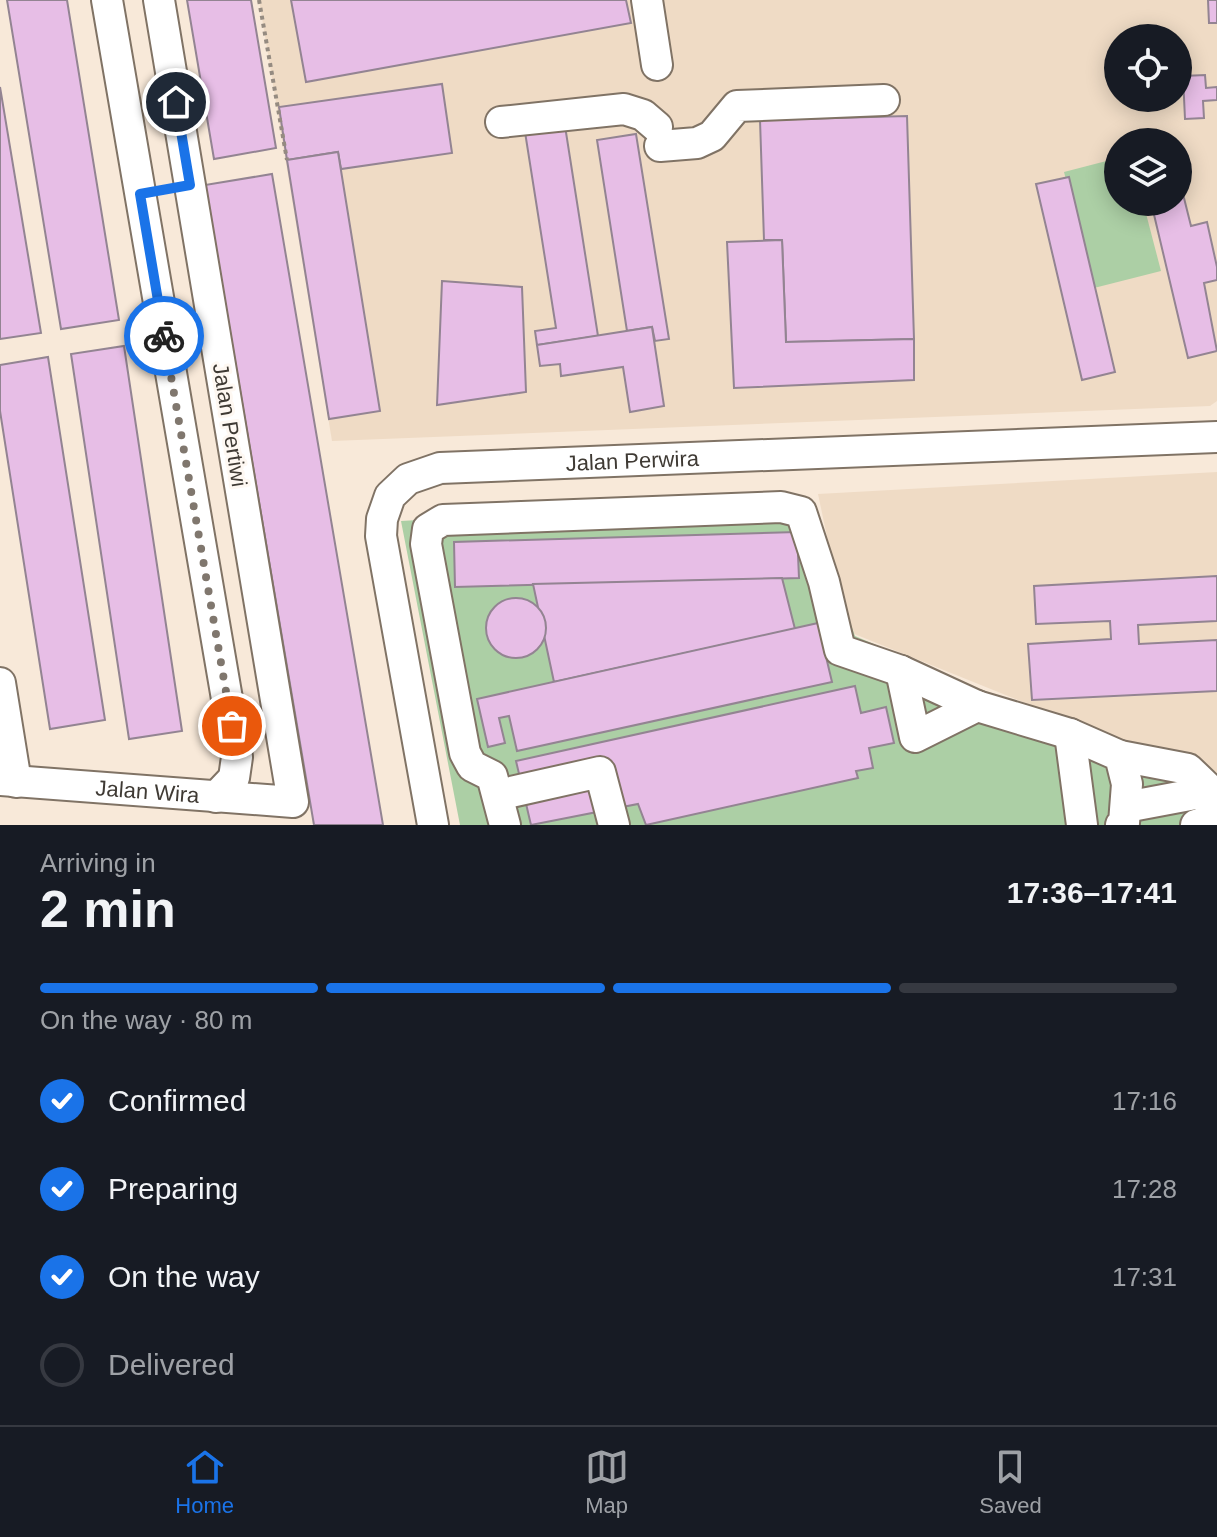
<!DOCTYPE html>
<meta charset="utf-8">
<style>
:root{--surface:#171b24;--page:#242831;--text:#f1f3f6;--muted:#9ea1a6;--line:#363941;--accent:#1a73e8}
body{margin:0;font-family:Arial,sans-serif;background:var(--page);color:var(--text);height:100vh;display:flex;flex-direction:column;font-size:30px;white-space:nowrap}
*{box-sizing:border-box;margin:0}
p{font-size:26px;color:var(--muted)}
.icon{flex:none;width:44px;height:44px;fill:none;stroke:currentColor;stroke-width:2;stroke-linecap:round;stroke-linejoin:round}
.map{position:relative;height:825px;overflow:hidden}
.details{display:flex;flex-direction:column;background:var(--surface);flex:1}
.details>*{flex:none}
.fabs{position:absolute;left:1104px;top:24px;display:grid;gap:16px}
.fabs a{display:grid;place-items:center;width:88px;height:88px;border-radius:50%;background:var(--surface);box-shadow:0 4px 20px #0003;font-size:40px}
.pin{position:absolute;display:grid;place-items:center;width:68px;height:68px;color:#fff;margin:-34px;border:4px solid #fff;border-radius:50%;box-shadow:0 2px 8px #0007}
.courier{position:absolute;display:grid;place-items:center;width:80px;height:80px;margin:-40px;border:6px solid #1a73e8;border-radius:50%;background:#fff;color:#222;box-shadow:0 2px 10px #0007}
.summary em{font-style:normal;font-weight:700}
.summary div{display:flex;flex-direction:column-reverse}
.summary{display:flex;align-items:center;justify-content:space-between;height:136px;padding:0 40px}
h1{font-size:52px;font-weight:700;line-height:60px}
.bar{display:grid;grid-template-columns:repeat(4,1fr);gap:12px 8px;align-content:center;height:96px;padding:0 40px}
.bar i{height:10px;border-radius:6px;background:var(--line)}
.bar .current{background:var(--accent)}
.bar p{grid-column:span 4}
ol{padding:0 40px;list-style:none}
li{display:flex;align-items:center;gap:24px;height:88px}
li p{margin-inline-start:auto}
li .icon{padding:8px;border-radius:50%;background:var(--accent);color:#fff;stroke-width:4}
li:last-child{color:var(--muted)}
li i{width:44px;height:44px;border:4px solid var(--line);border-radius:50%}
.tabs{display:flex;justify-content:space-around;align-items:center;height:112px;border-top:2px solid var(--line);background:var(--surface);font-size:22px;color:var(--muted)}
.tabs a{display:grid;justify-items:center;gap:4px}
.tabs .current{color:var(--accent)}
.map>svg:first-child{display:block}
.built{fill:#efdbc5;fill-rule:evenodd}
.green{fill:#accfa5}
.building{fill:#e7bee6;stroke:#938492;stroke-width:2}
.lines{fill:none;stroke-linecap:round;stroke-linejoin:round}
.minor-casing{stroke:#807365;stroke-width:34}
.path{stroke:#958b81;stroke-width:4;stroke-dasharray:4 4;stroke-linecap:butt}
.minor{stroke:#fff;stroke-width:30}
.done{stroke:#80776e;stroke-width:8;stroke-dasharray:0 14.4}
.route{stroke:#1a73e8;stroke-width:10}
.labels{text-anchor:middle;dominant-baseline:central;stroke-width:6;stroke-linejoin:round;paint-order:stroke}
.street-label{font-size:22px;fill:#3f3a34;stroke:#fef8f2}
</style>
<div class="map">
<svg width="1217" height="825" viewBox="0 0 1217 825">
<rect width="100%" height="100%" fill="#f8e9d9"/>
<!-- built -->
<g class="built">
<path d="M259,0h958v401l-7,5 -878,35zM1118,38h60v60h-60zM1118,142h60v60h-60z"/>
<polygon points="1217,472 1217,772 1117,740 847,631 818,494"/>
</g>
<!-- green -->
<g class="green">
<polygon points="1118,158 1118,202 1143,202 1161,271 1094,288 1064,172"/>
<polygon points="805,498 855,636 1217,791 1217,825 460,825 401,521"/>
</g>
<!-- building -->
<g class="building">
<polygon points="7,0 67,0 119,320 61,329"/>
<polygon points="187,0 251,0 276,148 214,159"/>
<polygon points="291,0 626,0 631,23 306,82"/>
<polygon points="1208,0 1217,0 1217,23 1209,23"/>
<polygon points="1205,75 1206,88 1217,87 1217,100 1203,101 1204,118 1185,119 1183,76"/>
<polygon points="442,84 452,153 341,169 338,152 287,160 279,107"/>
<polygon points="0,87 41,333 0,339"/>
<polygon points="907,116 914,339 786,342 782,240 764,240 760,120"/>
<polygon points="565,126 598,336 537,345 535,331 556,328 525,132"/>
<polygon points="636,134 669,339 655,341 652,327 627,331 597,140"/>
<polygon points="338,152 380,411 329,419 287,160"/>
<polygon points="272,174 383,825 314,825 205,185"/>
<polygon points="1178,174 1191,226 1207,222 1217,267 1217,280 1204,283 1217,351 1188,358 1151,202 1178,202"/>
<polygon points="1069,177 1115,372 1082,380 1036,184"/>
<polygon points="782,240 786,342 914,339 914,380 734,388 727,242"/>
<polygon points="442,281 522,287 526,392 437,405"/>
<polygon points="652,327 664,406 630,412 623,367 561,376 560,364 540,366 537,345"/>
<polygon points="124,346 182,731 129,739 71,354"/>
<polygon points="48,357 105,720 50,729 0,411 0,365"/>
<polygon points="797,532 799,578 455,587 454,542"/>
<polygon points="1217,576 1217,621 1138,625 1139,644 1217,640 1217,691 1032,700 1028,644 1111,639 1110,621 1036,624 1034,586"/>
<polygon points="782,578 795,629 554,682 533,584"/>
<circle cx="516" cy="628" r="30"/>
<polygon points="818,623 832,682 517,751 509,716 499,718 505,743 488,747 477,699"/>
<polygon points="855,686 861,713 886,707 894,743 869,748 873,768 856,771 858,778 646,825 638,804 531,825 516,761"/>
</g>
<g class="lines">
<!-- minor casing -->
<g class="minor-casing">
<g id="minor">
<polyline points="107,0 237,757 234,778 216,797"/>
<polyline points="647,0 657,65"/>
<polyline points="501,122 624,109 643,115 657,127"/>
<polyline points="660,146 697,143 712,136 737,106 884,100"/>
<polyline points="901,671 915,737 977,706"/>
<polyline points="0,683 16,782"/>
<polyline points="1070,734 1082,825"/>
<polyline points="1120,756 1188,769 1211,791 1210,821 1196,825"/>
<path id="s1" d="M0,780l293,22 -134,-802"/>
<polyline points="498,795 600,772 614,825"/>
<polyline points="1126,807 1211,791"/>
<path id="s2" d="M433,825l-52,-289 1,-17 8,-23 18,-17 32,-11 777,-31"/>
<polyline points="505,825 492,776 472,766 465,753 426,544 428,529 443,520 781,507 801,512 824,582 840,650 901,671 977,706 1070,734 1120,756 1127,784 1124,823 1121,825"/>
</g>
</g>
<!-- path -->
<polyline class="path" points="259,0 287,160"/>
<!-- minor -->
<use href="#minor" class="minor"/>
</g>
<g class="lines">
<!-- done -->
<polyline class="done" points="164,336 232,726"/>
<!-- route -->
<polyline class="route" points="164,336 140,194 190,185 176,102"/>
</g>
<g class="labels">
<!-- street labels -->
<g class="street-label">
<text transform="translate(230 425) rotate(81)">Jalan Pertiwi</text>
<text stroke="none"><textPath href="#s2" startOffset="586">Jalan Perwira</textPath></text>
<text stroke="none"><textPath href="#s1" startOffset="148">Jalan Wira</textPath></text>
</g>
</g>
</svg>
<div class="fabs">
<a><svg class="icon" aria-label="locate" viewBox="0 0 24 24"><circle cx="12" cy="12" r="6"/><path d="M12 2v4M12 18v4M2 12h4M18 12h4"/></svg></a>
<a><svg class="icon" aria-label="layers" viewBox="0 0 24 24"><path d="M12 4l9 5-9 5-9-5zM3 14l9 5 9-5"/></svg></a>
</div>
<div class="pin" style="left:232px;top:726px;background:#ea580c"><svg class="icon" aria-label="bag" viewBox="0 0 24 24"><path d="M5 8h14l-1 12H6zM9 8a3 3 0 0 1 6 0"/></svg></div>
<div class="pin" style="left:176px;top:102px;background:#1f2937"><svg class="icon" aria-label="home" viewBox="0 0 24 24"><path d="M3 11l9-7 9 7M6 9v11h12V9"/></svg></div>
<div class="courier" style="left:164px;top:336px"><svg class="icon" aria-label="bike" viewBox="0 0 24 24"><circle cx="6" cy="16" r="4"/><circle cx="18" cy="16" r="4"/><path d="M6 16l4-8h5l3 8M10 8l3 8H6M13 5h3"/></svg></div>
</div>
<section class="details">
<div class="summary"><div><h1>2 min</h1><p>Arriving in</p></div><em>17:36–17:41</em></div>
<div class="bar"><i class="current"></i><i class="current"></i><i class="current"></i><i></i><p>On the way · 80 m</p></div>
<ol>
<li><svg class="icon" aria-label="check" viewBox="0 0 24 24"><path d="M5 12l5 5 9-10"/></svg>Confirmed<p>17:16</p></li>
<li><svg class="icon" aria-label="check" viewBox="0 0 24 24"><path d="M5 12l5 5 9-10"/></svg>Preparing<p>17:28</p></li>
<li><svg class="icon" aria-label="check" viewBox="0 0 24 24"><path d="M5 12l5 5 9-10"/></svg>On the way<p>17:31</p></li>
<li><i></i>Delivered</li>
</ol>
</section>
<nav class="tabs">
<a class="current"><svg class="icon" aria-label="home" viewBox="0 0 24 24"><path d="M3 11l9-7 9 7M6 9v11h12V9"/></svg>Home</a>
<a><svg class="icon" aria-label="map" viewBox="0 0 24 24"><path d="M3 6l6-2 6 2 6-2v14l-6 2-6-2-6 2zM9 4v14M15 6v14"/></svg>Map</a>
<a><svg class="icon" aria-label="saved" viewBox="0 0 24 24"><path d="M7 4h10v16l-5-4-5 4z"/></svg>Saved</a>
</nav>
